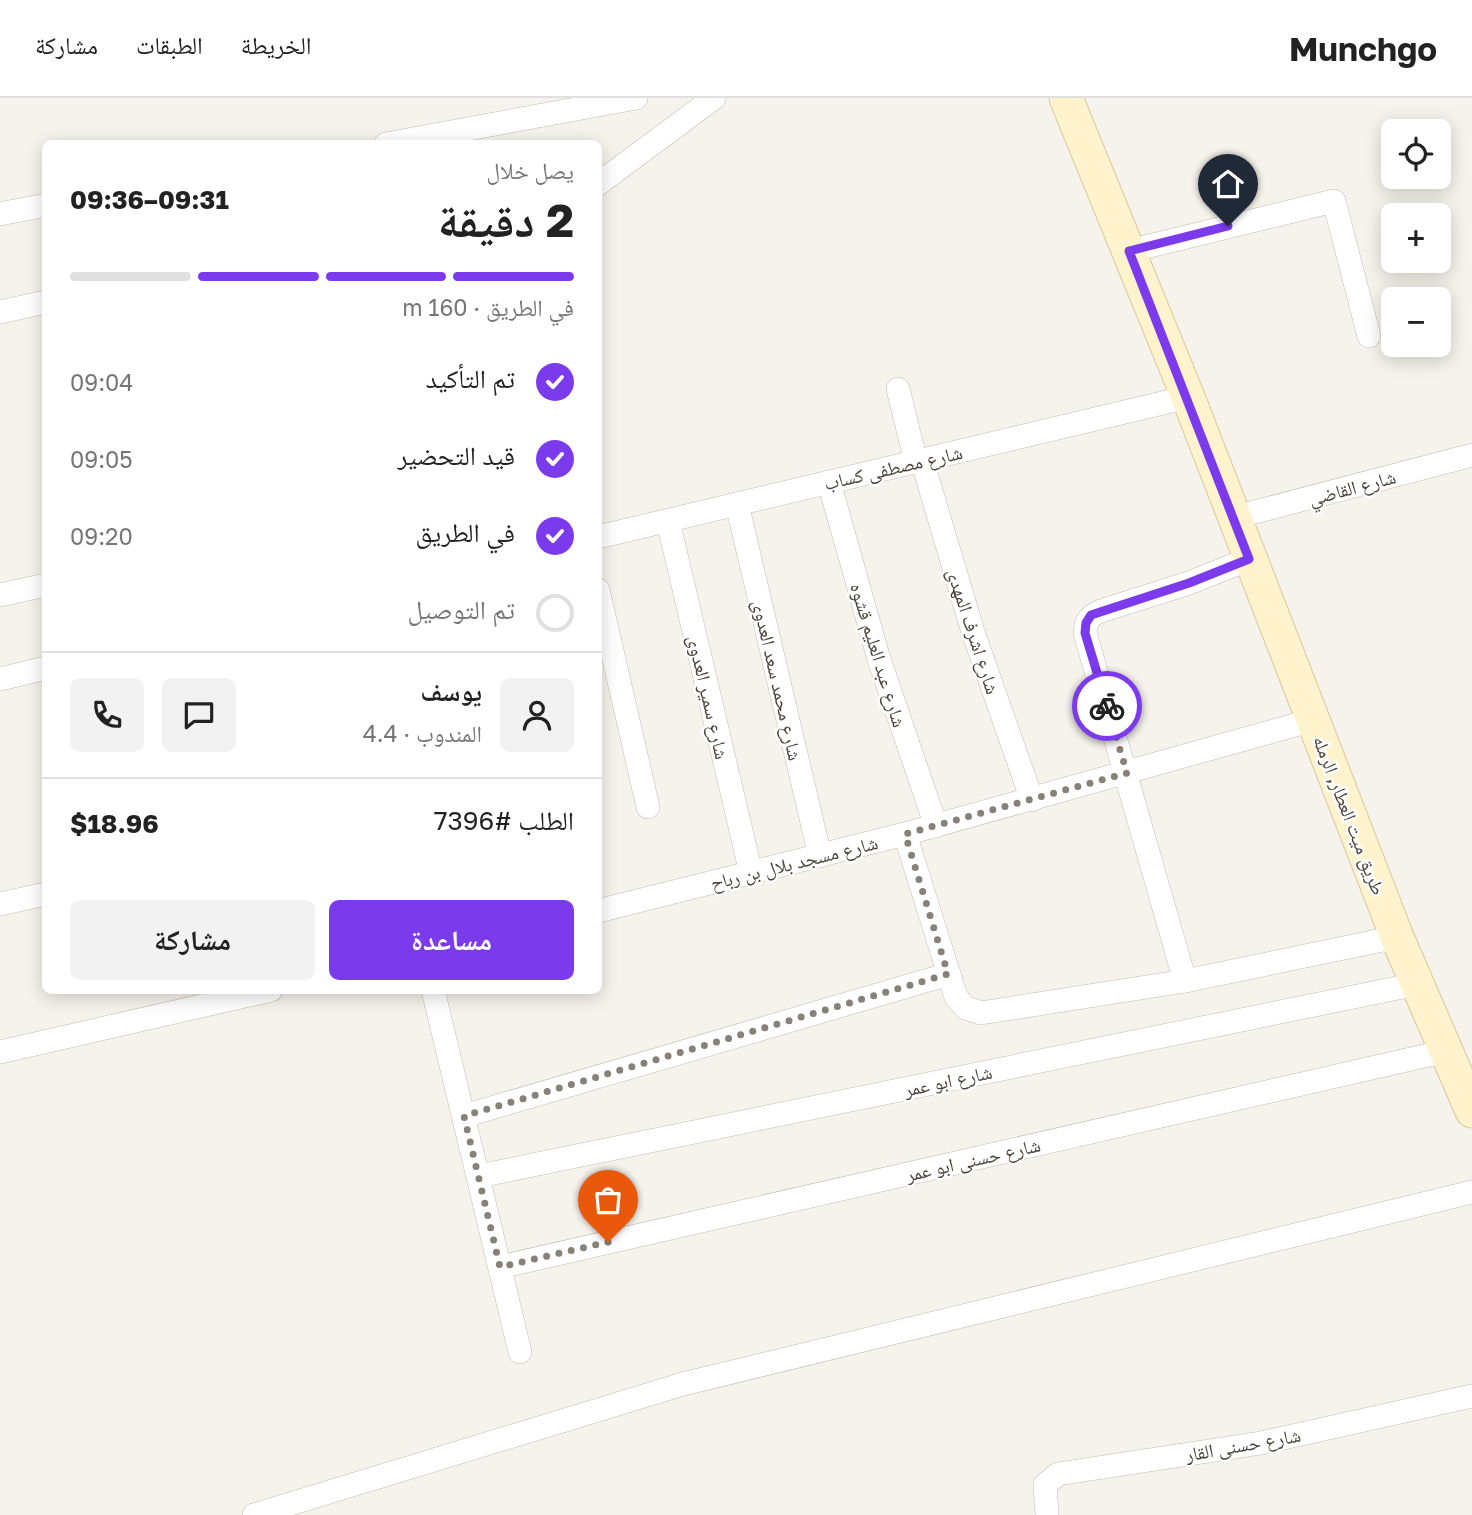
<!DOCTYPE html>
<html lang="ar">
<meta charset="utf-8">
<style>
:root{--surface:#fff;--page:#f2f2f2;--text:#222;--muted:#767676;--line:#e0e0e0;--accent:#7c3aed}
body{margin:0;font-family:"Golos Text","Noto Naskh Arabic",sans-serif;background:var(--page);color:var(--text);direction:rtl;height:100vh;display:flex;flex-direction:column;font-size:26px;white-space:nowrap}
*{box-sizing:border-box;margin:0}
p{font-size:23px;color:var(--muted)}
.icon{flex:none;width:38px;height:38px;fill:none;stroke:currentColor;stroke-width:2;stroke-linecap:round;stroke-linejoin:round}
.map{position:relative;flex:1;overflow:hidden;direction:ltr}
.panel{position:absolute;left:42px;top:42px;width:560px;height:854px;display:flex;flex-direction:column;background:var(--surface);border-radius:10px;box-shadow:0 4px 18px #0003;direction:rtl}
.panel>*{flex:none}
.buttons{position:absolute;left:1381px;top:21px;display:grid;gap:14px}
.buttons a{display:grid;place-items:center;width:70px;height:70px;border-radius:10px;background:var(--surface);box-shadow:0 4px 18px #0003;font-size:35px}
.pin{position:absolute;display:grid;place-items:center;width:60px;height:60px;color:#fff;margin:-72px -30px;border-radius:50% 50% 50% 0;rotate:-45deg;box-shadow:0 0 7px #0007}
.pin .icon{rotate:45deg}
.courier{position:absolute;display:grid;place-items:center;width:70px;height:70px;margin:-35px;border:5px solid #7c3aed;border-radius:50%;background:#fff;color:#222;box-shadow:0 2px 9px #0007}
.overview em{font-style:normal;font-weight:700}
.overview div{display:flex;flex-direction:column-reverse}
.overview{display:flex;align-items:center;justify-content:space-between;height:119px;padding:0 28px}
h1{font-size:46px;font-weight:700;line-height:52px}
.bar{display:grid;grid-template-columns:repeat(4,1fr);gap:10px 7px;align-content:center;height:84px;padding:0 28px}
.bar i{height:9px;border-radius:5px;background:var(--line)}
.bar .active{background:var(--accent)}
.bar p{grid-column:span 4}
.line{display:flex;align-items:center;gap:18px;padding:0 28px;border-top:2px solid var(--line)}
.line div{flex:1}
.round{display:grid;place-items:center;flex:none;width:74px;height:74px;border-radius:10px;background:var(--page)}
ol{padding:0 28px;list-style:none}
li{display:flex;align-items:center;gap:21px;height:77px}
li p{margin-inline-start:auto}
li .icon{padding:7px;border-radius:50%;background:var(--accent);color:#fff;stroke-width:4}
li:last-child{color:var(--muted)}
li i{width:38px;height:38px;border:4px solid var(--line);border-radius:50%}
.primary-button{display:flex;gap:14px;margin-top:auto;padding:14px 28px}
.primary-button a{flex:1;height:80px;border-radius:10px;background:var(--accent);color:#fff;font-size:28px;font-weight:700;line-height:80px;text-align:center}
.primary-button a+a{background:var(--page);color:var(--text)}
header{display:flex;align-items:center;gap:42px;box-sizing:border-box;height:98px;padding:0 35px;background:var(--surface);border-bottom:2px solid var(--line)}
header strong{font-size:33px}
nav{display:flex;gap:38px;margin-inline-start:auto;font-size:24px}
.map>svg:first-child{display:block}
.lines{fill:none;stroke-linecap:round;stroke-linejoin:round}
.minor-casing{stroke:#c2bbae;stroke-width:24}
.secondary-casing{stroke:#d6c79b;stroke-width:35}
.minor{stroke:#fff;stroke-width:23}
.secondary{stroke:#fff3cd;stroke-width:33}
.done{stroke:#878178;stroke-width:7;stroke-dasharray:0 12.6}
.route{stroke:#7c3aed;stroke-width:9}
.labels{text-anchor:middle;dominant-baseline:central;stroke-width:5;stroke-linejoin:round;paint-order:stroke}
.street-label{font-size:19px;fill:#4b4439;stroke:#fff}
</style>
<header>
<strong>Munchgo</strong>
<nav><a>الخريطة</a><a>الطبقات</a><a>مشاركة</a></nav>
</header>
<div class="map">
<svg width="1472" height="1417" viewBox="0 0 1472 1417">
<rect width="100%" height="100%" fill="#f6f3ec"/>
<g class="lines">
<!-- minor casing -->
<g class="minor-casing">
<g id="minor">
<polyline points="386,46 636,0"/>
<polyline points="598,86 714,0"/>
<polyline points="0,116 46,107"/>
<polyline points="1129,153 1334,103 1369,238"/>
<polyline points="0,214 46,204"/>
<polyline points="898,291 916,364"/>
<polyline points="922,362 973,534 1032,702"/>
<polyline points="829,384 878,558 936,728"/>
<polyline points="737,406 820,758"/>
<polyline points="1232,420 1472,357"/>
<polyline points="668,423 751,775"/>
<polyline points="598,439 1188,299"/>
<path d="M1249,461l-60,24 -88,28c-12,5 -15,10 -16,22l100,348 212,-44"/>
<polyline points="598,492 648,709"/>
<polyline points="0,497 46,487"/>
<polyline points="0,581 46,570"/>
<polyline points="905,736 956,899 966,910 981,915 1185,883"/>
<polyline points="0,806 46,796"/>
<polyline points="598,813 905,736 1313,622"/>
<polyline points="433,892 520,1254"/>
<polyline points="0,954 271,892"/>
<polyline points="464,1018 949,876"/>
<polyline points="479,1078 1417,886"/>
<polyline points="500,1169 1446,953"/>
<polyline points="254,1417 683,1286 1472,1094"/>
<polyline points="1047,1417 1045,1387 1058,1376 1261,1345 1472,1298"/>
</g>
</g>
<!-- secondary casing -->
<g class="secondary-casing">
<polyline id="secondary" points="1066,0 1188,299 1397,839 1472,1013"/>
</g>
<!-- minor -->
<use href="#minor" class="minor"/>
<!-- secondary -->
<use href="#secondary" class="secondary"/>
</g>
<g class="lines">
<!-- done -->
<polyline class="done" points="608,1144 500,1169 464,1018 948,876 905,736 1127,675 1107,608"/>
<!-- route -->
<polyline class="route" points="1107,608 1085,535 1086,525 1091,517 1189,485 1249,461 1129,153 1228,128"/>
</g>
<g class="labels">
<!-- street labels -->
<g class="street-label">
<text transform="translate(893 369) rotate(-13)">شارع مصطفى كساب</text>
<text transform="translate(1352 389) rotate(-15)">شارع القاضي</text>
<text transform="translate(974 533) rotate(72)">شارع اشرف المهدى</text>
<text transform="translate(879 557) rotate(73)">شارع عبد العليم قشوه</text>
<text transform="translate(778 582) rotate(77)">شارع محمد سعد العدوى</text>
<text transform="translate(709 599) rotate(77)">شارع سمير العدوى</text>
<text transform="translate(1350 717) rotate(69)">طريق ميت العطار, الرمله</text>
<text transform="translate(794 764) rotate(-14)">شارع مسجد بلال بن رباح</text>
<text transform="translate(948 982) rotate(-12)">شارع ابو عمر</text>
<text transform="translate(973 1061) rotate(-13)">شارع حسنى ابو عمر</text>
<text transform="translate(1243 1346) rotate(-10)">شارع حسنى القار</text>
</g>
</g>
</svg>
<div class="buttons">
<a><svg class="icon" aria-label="locate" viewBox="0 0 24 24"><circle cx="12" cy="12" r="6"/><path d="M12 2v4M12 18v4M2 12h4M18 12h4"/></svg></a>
<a>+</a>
<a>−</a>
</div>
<div class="pin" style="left:608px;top:1144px;background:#ea580c"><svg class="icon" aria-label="bag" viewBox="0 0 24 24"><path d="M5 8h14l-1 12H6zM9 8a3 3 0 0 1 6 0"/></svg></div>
<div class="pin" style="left:1228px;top:128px;background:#1f2937"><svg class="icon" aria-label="home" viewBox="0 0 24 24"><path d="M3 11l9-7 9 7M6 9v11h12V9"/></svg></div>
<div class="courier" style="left:1107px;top:608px"><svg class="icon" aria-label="bike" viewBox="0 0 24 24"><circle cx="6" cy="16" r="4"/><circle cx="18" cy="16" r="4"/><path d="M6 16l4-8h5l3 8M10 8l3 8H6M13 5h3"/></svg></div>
<section class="panel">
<div class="overview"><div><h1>2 دقيقة</h1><p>يصل خلال</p></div><em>09:31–09:36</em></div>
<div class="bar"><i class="active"></i><i class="active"></i><i class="active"></i><i></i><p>في الطريق · 160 m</p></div>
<ol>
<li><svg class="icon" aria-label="check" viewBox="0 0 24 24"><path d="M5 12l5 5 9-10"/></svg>تم التأكيد<p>09:04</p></li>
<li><svg class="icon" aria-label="check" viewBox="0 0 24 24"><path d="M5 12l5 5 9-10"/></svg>قيد التحضير<p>09:05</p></li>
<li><svg class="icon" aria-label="check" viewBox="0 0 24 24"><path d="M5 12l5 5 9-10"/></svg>في الطريق<p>09:20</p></li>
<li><i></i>تم التوصيل</li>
</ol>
<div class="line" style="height:126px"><a class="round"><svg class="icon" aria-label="person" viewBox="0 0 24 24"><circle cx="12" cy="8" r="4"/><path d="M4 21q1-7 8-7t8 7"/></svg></a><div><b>يوسف</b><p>المندوب · 4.4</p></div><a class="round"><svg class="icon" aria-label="chat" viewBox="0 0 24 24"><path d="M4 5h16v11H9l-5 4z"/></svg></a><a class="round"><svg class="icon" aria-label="phone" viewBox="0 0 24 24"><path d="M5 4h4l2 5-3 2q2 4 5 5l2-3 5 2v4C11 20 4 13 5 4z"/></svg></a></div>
<div class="line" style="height:91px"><div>الطلب #7396</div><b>$18.96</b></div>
<div class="primary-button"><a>مساعدة</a><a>مشاركة</a></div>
</section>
</div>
